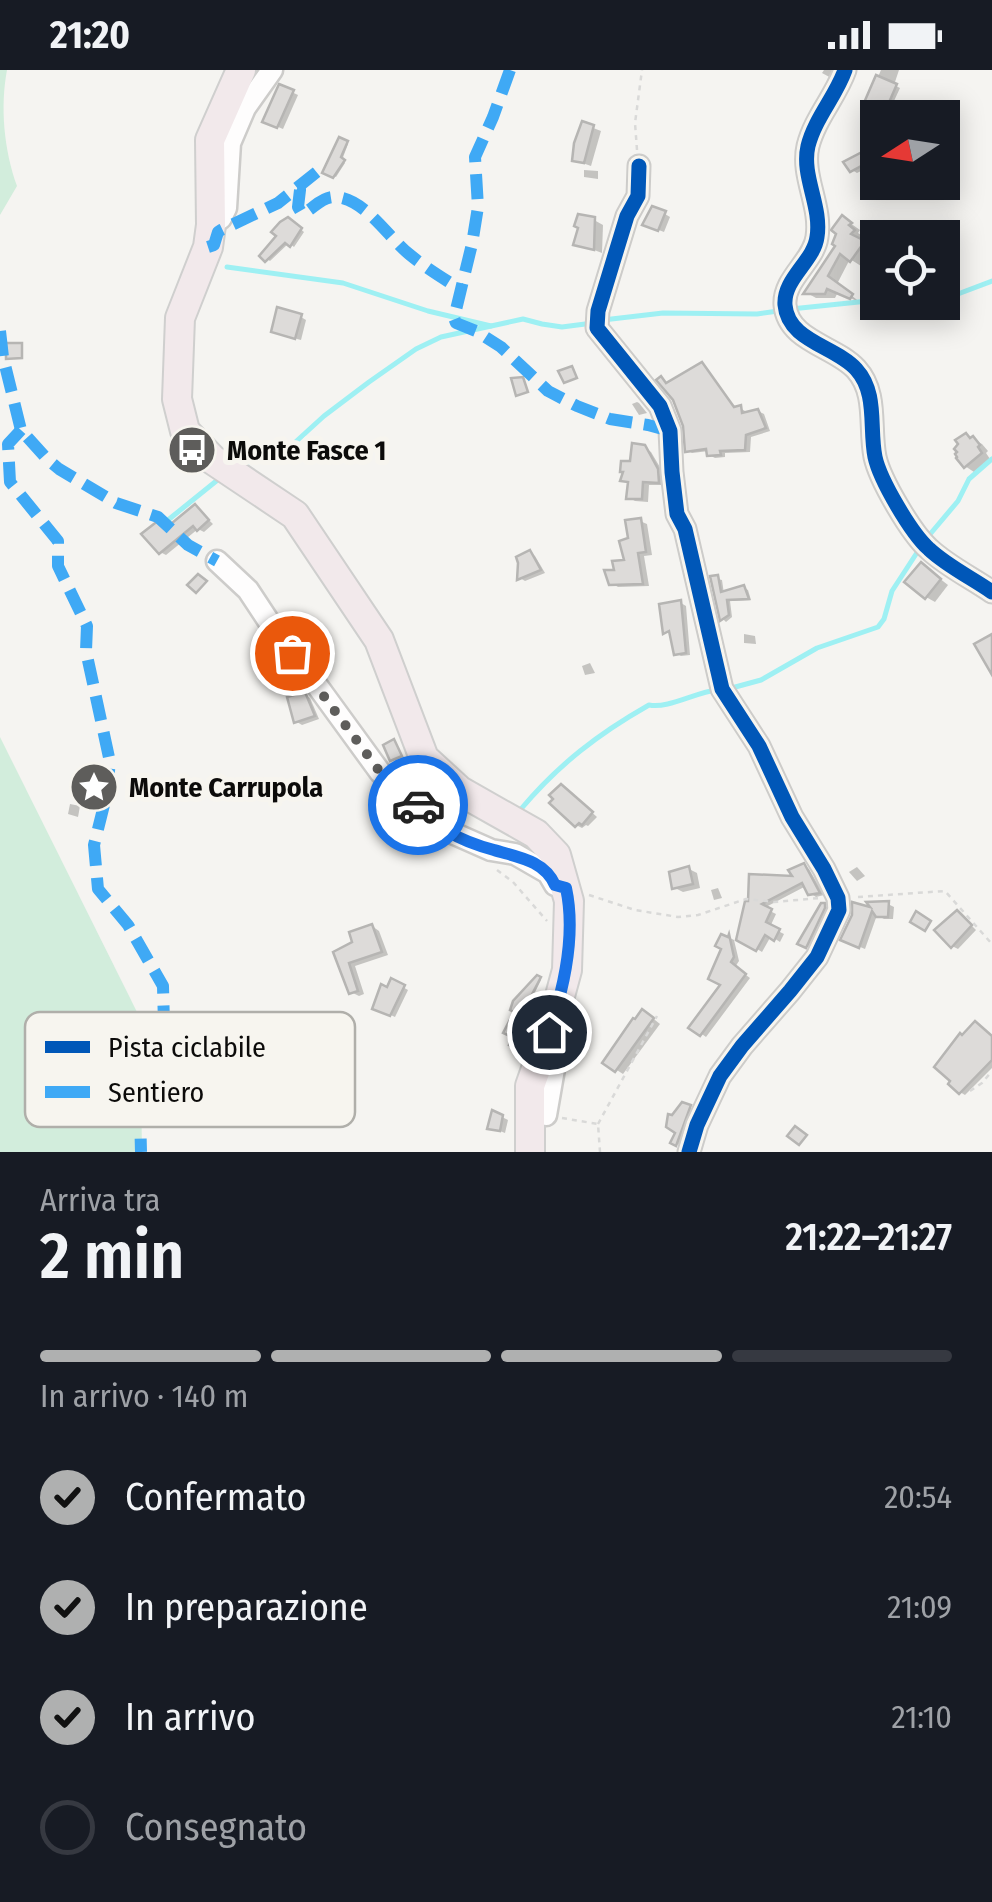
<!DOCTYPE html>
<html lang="it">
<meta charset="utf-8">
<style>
:root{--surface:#171b24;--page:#20242c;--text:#f1f3f6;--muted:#9ea1a6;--line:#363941;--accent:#afb0b0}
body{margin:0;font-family:"Fira Sans Condensed",sans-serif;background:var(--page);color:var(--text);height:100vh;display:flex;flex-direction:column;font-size:38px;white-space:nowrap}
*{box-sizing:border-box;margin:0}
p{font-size:32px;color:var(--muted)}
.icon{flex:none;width:55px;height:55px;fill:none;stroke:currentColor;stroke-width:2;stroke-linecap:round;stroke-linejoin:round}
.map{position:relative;height:1082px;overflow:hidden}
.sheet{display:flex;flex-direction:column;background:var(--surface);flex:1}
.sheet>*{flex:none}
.needle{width:65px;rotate:258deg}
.controls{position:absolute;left:860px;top:30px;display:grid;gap:20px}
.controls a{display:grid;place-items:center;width:100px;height:100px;border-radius:0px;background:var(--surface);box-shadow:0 5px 25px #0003;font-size:50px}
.pin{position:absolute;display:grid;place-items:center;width:85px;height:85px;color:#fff;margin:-42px;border:5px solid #fff;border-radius:50%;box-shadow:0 2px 10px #0007}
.courier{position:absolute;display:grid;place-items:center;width:100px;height:100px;margin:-50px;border:8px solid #1a73e8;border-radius:50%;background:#fff;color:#222;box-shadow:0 2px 12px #0007}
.overview em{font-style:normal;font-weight:600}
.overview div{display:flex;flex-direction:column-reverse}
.overview{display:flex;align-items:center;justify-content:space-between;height:170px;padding:0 40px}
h1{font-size:65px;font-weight:600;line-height:75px}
.bar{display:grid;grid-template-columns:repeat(4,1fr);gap:15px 10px;align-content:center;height:120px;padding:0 40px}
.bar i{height:12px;border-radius:8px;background:var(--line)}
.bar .on{background:var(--accent)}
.bar p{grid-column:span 4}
ol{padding:0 40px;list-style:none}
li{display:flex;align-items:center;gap:30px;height:110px}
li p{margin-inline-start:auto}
li .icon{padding:10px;border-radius:50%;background:var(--accent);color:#111;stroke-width:4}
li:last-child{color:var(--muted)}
li i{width:55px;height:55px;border:5px solid var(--line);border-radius:50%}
.status{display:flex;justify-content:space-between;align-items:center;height:70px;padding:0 50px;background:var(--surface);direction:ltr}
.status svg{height:28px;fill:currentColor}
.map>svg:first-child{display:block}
.green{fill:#d2eddc}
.shadow{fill:#0003}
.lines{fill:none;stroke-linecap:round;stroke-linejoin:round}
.stream{stroke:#9ef0f3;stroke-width:5}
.building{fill:#dddbd9;stroke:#b6b5b3;stroke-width:2.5}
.minor-casing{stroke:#cdccca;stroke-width:25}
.major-casing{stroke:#cfcfce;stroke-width:32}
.path{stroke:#d9d9d8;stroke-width:2.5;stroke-dasharray:5 5;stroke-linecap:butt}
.minor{stroke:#fefdfd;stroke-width:20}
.major{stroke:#f2e9eb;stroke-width:28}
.quiet{stroke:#3fa9f5;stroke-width:12;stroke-dasharray:25 12;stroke-linecap:butt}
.cycleway-casing{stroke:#f7f5ef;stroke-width:21}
.cycleway{stroke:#0057b8;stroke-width:15}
.done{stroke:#5e5d5b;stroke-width:10;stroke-dasharray:0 18}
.route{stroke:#1a73e8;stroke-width:12}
.labels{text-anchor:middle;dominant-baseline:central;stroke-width:10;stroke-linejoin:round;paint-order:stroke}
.poi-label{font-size:28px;font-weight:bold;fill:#0c0b0a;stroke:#f7f5ef;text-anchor:start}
.key{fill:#f7f5ef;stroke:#b0afaa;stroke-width:2.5}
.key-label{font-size:28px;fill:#0c0b0a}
</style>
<div class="status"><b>21:20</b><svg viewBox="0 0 49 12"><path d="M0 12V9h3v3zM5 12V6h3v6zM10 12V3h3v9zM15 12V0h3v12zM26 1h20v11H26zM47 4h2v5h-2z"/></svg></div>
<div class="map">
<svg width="992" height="1082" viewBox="0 0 992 1082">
<rect width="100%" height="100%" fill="#f5f4f1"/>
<!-- green -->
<g class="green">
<path d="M0,0h7c-7,37 -3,80 10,116l-17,29z"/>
<polygon points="0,667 140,948 142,1082 0,1082"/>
</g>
<!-- shadow -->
<g class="shadow">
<polygon points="824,0 837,0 833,9 822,3"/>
<polygon points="881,0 899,0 894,15 900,18 888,44 866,34"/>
<polygon points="281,17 298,25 283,59 271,54"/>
<polygon points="583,54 601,61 591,96 574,90"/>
<polygon points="341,70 348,74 342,90 345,93 336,107 325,102"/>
<polygon points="868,82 873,85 878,97 874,100 869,97 857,103 852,100"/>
<polygon points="584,100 598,101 598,109 584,107"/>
<polygon points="665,144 670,147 664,162 651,157"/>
<polygon points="843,148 860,160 858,163 864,167 860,171 874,179 861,196 850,189 837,214 861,233 838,222 835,228 816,228 807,223 838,175"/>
<polygon points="594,150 603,155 602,183 576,173 581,158"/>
<polygon points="292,152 304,162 294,177 289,173 270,191 263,186"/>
<polygon points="301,247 306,250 301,270 279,264"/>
<polygon points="702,295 707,298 736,339 740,338 745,341 746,345 758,341 764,344 770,361 751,367 750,382 725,383 725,387 715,388 709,385 709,381 692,383 687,380 685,355 675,329 661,309 669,315"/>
<polygon points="637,332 639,333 647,343 639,345 632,334"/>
<polygon points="966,366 982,374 988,381 986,383 990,389 974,402 965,396"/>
<polygon points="644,377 651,382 664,404 665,415 649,415 648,432 635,431 628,427 630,414 623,410"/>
<polygon points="195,437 213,454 204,462 198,459 166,485 160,482 159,453 168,460"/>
<polygon points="640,451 647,454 652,485 644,486 649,516 618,517 611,513 617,503 628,492 631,470"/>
<polygon points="530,483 535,486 545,503 525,511 520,508"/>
<polygon points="930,501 948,515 935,532 926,527"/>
<polygon points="713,508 722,510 724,524 744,518 748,520 751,530 730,531 732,547 726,552 723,549"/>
<polygon points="681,533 686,536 690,585 681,586 676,583 672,564 665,562"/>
<polygon points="744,564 755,566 756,574 744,573"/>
<polygon points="590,593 595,603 585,605 582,596"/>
<polygon points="305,625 310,628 319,649 302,655 297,652"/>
<polygon points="567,720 597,747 588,756 586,755 582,758 576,755"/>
<polygon points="70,734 80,736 78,747 68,744"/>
<polygon points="804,796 809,799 824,825 816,827 810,823 806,816 764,838 776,844 770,857 784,864 780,872 771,866 762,882 739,868 747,834 796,808"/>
<polygon points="857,797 865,806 857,811 849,802"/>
<polygon points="689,799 697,803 700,818 683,822 675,818"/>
<polygon points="718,818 722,828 714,830 711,820"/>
<polygon points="888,834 894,837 893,849 884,849 877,845 865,879 848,872 855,835 876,841"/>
<polygon points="824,835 830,839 812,879 801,873"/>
<polygon points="962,846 976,860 958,879 952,876"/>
<polygon points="372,856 379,861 388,885 355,896 364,924 359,926 351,922 336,883 355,874"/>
<polygon points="730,868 734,870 739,891 735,897 750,908 706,967 692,957 723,914"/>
<polygon points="538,908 541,910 528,937 535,939 531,949 534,951 522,979 512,974 515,966 507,962"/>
<polygon points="392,911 408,920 395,947 380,940"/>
<polygon points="650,946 660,954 623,1004 606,993"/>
<polygon points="992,967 992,998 965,1025 960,1022"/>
<polygon points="683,1035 698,1042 685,1078 674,1072"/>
<polygon points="502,1047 508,1050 505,1063 490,1057"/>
</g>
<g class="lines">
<!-- stream -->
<g class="stream">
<polyline points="227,197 343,213 428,241 491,256"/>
<polyline points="942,230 992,211"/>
<polyline points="913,232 936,232"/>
<polyline points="791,239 878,230"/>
<polyline points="603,250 663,243 757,244 778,241"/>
<polyline points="237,396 290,377 324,346 369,312 416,279 441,267 523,249 542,254 562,257 593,253"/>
<polyline points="168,450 220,408"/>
<polyline points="926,469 958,431 969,409 992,389"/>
<polyline points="728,619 761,610 817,578 878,557 884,549 892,521 920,478"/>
<path d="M521,739c38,-45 77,-75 128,-104 19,4 47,-13 68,-15"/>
</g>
</g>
<!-- building -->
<g class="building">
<polygon points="876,5 897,14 884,44 863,35"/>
<polygon points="279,14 294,20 277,58 262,52"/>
<polygon points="582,51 594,55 584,93 572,91 574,73"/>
<polygon points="339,67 348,71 341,87 345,90 333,108 322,103"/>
<polygon points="868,79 875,92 866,98 863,95 850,102 843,92"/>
<polygon points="652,136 666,141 658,161 642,155"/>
<polygon points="578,144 595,147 594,180 573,175 578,158 574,156"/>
<polygon points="842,145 852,153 849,155 855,160 851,164 865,171 850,192 840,184 828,206 853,224 850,229 827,219 825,224 803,224 835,176 832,174 836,164 831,160"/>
<polygon points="288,147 302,158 290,177 285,173 265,192 259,186 276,166 271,162 280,152"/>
<polygon points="277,237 302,244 295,269 271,262"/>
<polygon points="6,273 22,273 22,288 6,289"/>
<polygon points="702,292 734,337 741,335 742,343 758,339 766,358 746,365 745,380 720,381 721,385 707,386 706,379 685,382 683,356 673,330 656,310 661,306 666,313"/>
<polygon points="572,296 577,308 564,313 558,301"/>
<polygon points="523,307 528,322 516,326 511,308"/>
<polygon points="966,363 970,368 973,366 980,375 978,377 982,383 964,398 956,388 957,387 955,384 957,382 954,379 958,374 955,370"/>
<polygon points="632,373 645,375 658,399 659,413 643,412 642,429 626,429 628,412 620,411 623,402 620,402 621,391 630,391"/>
<polygon points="195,434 209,450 197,461 193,456 159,484 141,464 159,450 166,458"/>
<polygon points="641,448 646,482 638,483 643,514 609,515 604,500 614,500 612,491 624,490 619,471 628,468 625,450"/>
<polygon points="530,480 541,500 517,510 518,493 516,487"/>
<polygon points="921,492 941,509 925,529 904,512"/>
<polygon points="198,504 207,511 196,523 187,515"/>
<polygon points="718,505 721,522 744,515 749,529 727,530 729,545 720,551 710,506"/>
<polygon points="681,530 686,583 674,585 669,561 663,564 659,534"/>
<polygon points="992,564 992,605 974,574"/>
<polygon points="305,622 315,646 294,653 287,627"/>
<polygon points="394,669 402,686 390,691 383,675"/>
<polygon points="561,714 593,742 582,755 579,753 575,757 549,733 553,729 549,725"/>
<polygon points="804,793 820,823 808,825 802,813 762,834 772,839 766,852 780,859 774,871 765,865 756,881 736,870 745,831 748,831 749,804 792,806 788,800"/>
<polygon points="689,796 693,814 672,819 669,802"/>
<polygon points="889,831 888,847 876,847 872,841 859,878 840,870 852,845 852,832 870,837 866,832"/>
<polygon points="821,833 825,833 825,838 806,878 797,874"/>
<polygon points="957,840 972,855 951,878 934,860"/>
<polygon points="916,841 931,851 925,861 910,852"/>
<polygon points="372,854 382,882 349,893 358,921 349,924 333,882 352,872 349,862"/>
<polygon points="721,864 728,867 729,864 734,887 731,892 746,904 700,966 688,958 720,915 708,909 721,879 715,876"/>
<polygon points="537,905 541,907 527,934 534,936 530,947 533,948 520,980 509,975 512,967 503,963 514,942 510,940 513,931"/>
<polygon points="391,908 405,915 390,946 372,939 381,914 387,917"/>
<polygon points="642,939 654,948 615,1002 602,993 633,948 635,949"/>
<polygon points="975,951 992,966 992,990 959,1024 948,1014 950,1011 934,997 960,963 962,965"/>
<polygon points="682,1032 691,1035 676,1076 670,1073 675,1063 666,1057 668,1044 672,1045"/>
<polygon points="492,1040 503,1045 500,1061 487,1059"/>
<polygon points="795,1056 807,1065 799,1075 787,1066"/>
</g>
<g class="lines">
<!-- minor casing -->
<g class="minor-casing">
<g id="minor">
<path d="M845,0c-9,26 -30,48 -37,76 -7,30 14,60 9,91 -3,24 -34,42 -32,68 3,36 50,41 71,64 22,24 13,58 19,88 5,23 36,76 54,92 18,17 43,29 63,43"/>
<polyline points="639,96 638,126 627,146 598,241 597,258 660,336 670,361 672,402 677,444 685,459 722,619 759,676 792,747 824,799 838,828 839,840 817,887 790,921 742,976 720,1006 697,1055 689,1082"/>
<polyline points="211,155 221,148 226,138 230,73 245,38 272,0"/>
<polyline points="217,491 248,520 279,567 305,599 380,702 448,761 491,780 515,784 548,803 555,815 565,818"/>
<polyline points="546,1045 562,953"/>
</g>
</g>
<!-- major casing -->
<g class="major-casing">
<polyline id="major" points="241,0 210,70 211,155 208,177 180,248 177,329 185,361 213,390 295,445 379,570 424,688 460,721 536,764 556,785 569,831 567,900 554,948 530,1016 530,1082"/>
</g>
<!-- path -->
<g class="path">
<polyline points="637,80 635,53 642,0"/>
<polyline points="497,800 513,812 547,851"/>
<polyline points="589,825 635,840 678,847 698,845 746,829 774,832 820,828"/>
<polyline points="858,827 945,821 992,874"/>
<polyline points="970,1021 982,1013 992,1001"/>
<polyline points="562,1048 598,1054 600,1082"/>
<polyline points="598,1054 657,946"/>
</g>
<!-- minor -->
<use href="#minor" class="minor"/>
<!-- major -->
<use href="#major" class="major"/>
<!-- quiet -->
<g class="quiet">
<polyline points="510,0 493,47 475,87 478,137 472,174 454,248 456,253 476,261 501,277 548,321 577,336 610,349 648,355 670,361"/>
<path d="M297,119l3,1 -2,17 4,7c12,-5 19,-18 34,-17 29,2 52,40 73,57 17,14 35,25 53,36"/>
<polyline points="208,177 214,175 218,162 221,160 278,133 318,101"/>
<polyline points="0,261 3,287 21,360 47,389 59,399 116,433 158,447 188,475 217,491"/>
<polyline points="21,360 8,374 10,412 58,471 58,496 87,556 86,581 110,692 106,727 94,775 98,819 128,855 163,916 164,955 178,989 152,1023 140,1043 141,1082"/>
</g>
<!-- cycleway casing -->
<g class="cycleway-casing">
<g id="cycleway">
<path d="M845,0c-9,26 -30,48 -37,76 -7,30 14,60 9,91 -3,24 -34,42 -32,68 3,36 50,41 71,64 22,24 13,58 19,88 5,23 36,76 54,92 18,17 43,29 63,43"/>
<polyline points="639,96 638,126 627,146 598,241 597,258 660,336 670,361 672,402 677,444 685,459 722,619 759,676 792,747 824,799 838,828 839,840 817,887 790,921 742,976 720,1006 697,1055 689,1082"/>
</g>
</g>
<!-- cycleway -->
<use href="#cycleway" class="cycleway"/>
</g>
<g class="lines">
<!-- done -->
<polyline class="done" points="292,583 380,702 418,735"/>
<!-- route -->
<path class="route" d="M418,735c10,9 19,20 31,27 13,8 30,14 45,18 23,7 50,10 61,35l11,3c10,46 -2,100 -17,144"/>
</g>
<!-- icons -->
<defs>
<g id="bus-disc" transform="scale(2.5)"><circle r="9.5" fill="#5e5d5b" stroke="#f7f5ef"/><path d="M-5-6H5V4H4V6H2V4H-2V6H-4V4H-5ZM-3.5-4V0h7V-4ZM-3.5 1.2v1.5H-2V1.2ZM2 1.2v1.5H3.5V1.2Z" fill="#fff"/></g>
<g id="sight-disc" transform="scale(2.5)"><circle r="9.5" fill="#5e5d5b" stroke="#f7f5ef"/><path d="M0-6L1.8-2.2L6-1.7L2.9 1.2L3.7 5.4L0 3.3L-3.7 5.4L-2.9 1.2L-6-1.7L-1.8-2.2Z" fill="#fff"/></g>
</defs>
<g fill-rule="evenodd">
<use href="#bus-disc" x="192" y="380"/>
<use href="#sight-disc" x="94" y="717"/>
</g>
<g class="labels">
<!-- poi labels -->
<g class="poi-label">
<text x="227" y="380">Monte Fasce 1</text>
<text x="129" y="717">Monte Carrupola</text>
</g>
</g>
<!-- legend -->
<rect x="25" y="942" width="330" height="115" rx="15" class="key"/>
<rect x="45" y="971" width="45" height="12" fill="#0057b8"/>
<rect x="45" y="1016" width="45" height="12" fill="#3fa9f5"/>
<g class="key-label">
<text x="108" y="987">Pista ciclabile</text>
<text x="108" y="1032">Sentiero</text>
</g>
</svg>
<div class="controls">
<a><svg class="needle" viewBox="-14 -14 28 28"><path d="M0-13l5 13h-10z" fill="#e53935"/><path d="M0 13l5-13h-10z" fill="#9ea1a6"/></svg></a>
<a><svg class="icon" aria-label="locate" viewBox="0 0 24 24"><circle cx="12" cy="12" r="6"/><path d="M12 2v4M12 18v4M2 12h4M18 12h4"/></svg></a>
</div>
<div class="pin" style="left:292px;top:583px;background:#ea580c"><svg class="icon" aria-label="bag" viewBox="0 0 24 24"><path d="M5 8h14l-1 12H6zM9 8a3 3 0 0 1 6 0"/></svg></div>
<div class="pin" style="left:549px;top:962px;background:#1f2937"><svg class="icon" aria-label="home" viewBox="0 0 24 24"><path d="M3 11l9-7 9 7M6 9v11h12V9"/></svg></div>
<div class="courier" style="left:418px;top:735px"><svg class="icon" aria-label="car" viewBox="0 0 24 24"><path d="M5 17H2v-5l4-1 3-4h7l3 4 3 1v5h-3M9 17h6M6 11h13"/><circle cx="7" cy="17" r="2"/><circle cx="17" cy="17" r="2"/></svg></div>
</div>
<section class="sheet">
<div class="overview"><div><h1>2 min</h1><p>Arriva tra</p></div><em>21:22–21:27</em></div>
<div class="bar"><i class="on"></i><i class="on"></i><i class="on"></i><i></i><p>In arrivo · 140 m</p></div>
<ol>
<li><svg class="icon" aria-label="check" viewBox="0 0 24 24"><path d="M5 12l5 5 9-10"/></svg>Confermato<p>20:54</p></li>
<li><svg class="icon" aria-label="check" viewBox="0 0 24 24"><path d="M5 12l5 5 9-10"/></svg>In preparazione<p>21:09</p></li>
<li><svg class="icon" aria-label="check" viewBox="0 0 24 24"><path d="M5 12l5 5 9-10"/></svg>In arrivo<p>21:10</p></li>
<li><i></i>Consegnato</li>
</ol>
</section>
